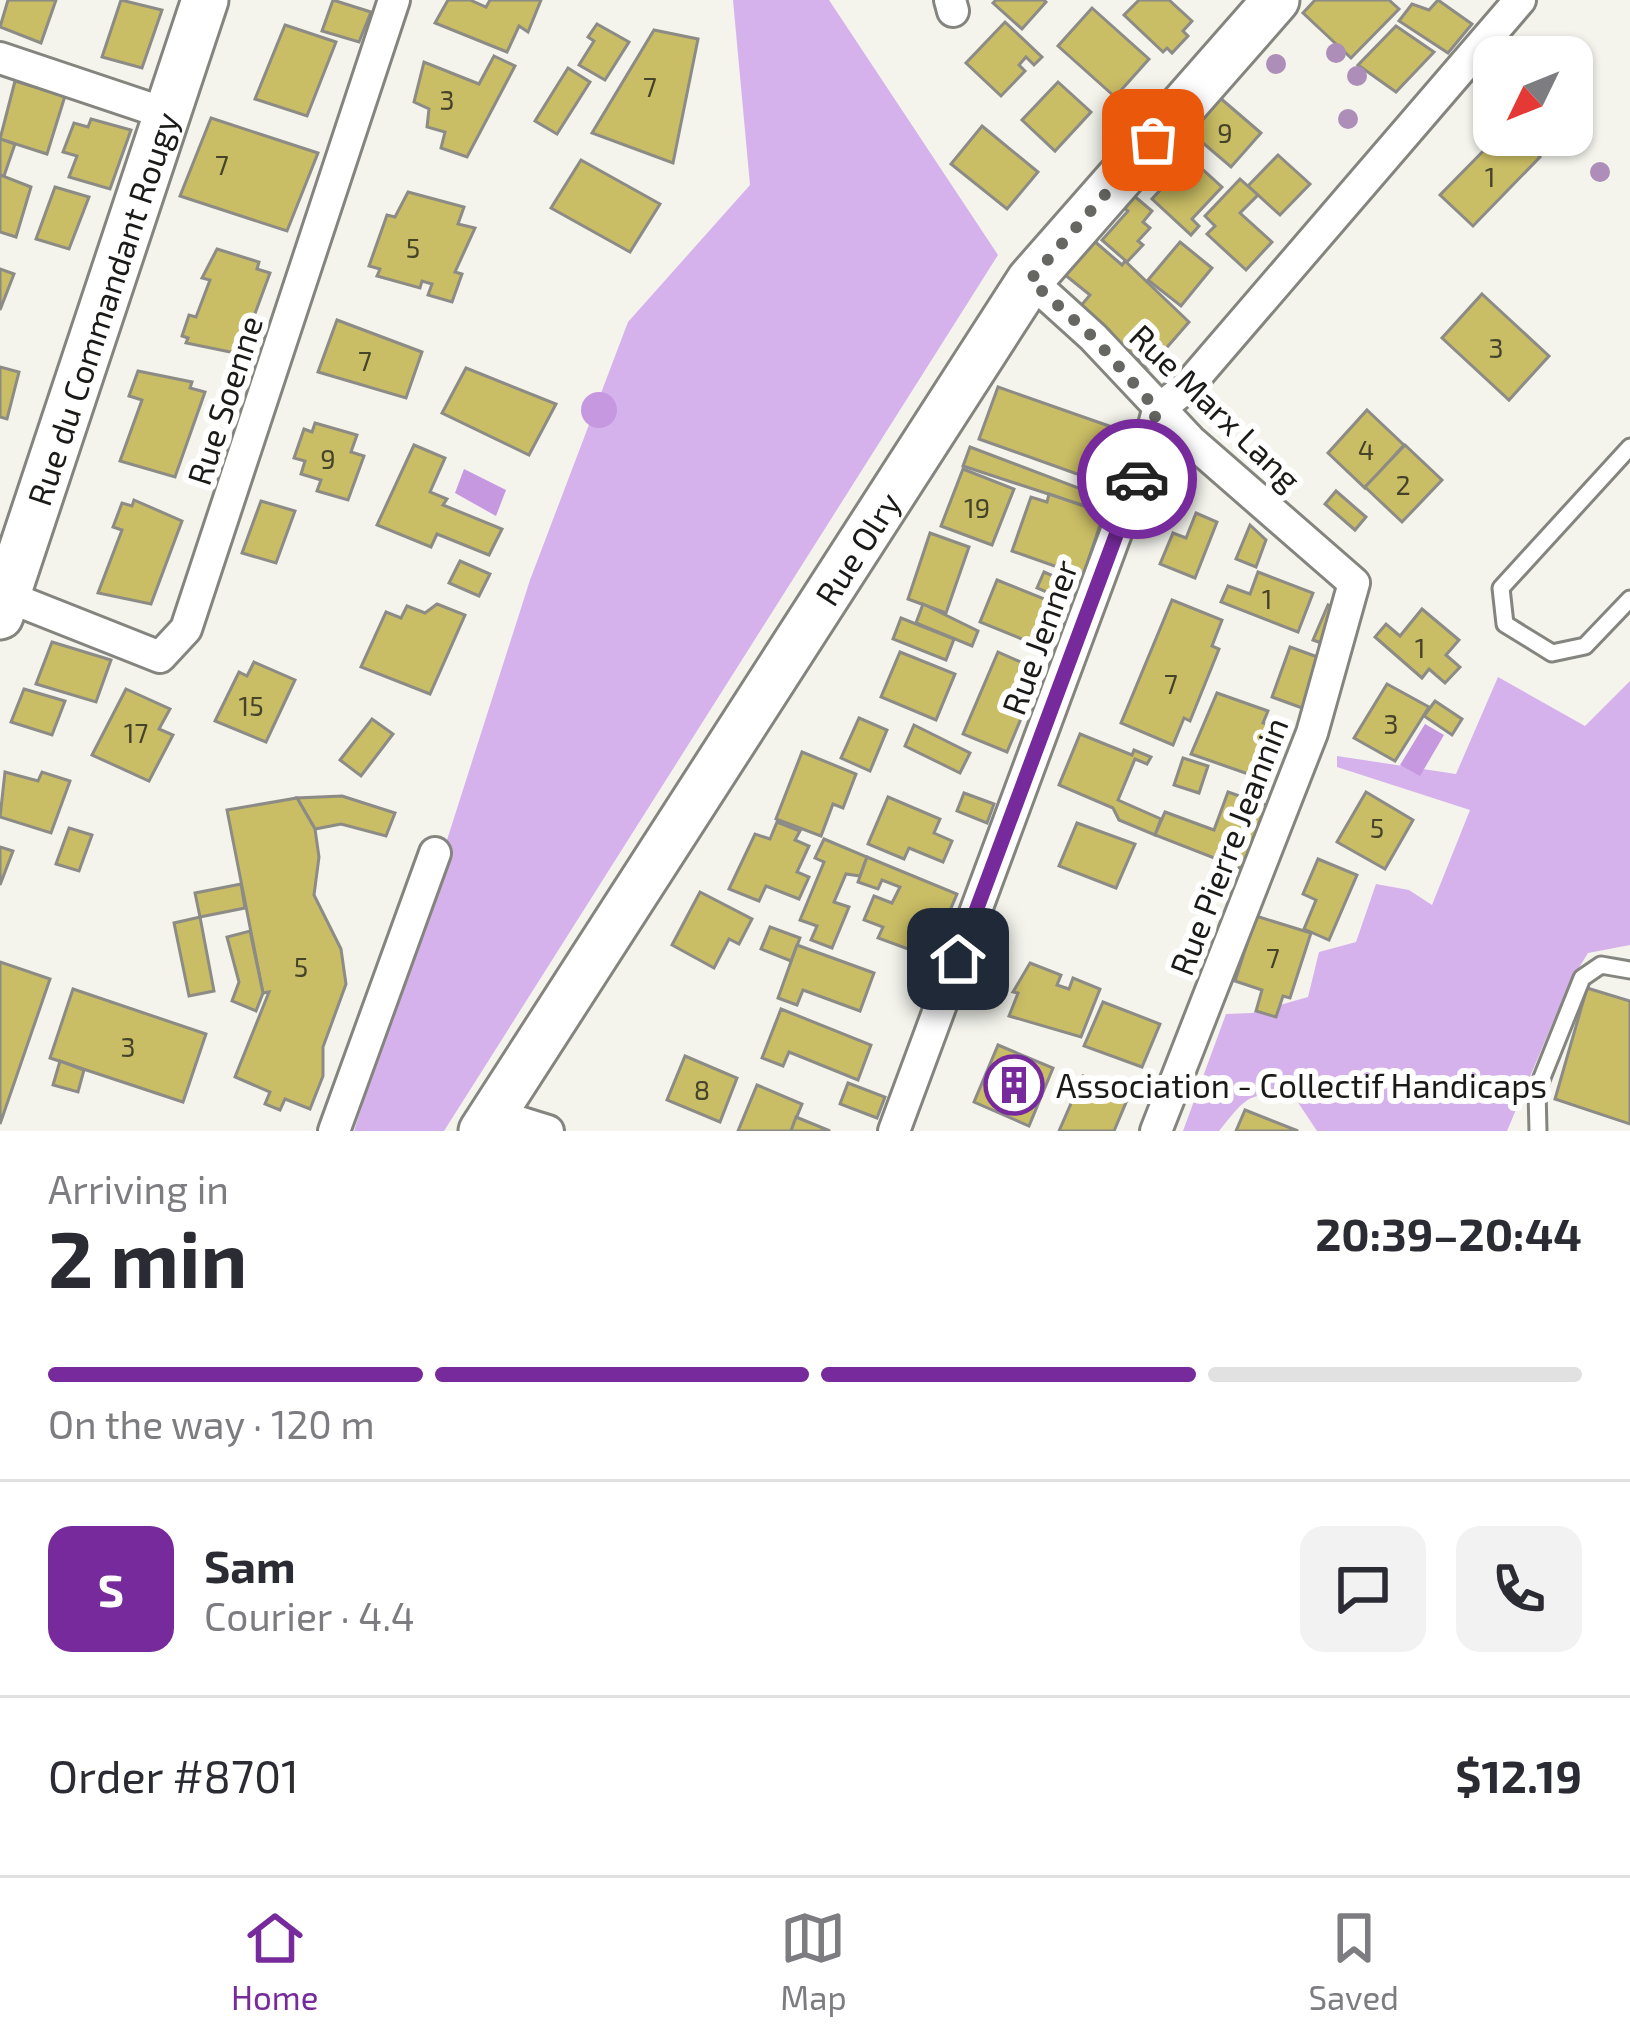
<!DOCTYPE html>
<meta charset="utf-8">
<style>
:root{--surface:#fff;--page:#f2f2f3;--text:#2b2b33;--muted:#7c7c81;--line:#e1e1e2;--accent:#772a9b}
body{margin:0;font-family:"Exo 2",sans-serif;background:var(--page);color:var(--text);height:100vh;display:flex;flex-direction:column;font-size:45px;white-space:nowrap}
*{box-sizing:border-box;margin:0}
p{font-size:39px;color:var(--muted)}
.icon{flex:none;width:66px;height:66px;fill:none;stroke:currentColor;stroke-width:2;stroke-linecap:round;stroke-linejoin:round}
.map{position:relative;height:1131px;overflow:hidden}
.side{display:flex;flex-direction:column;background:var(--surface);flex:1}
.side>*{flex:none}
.needle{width:78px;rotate:227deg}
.buttons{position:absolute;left:1473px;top:36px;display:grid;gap:24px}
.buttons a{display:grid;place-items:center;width:120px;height:120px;border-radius:24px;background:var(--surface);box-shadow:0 3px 9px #0004;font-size:60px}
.pin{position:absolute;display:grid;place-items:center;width:102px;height:102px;color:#fff;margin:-51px;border-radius:24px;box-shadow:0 6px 18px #0006}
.courier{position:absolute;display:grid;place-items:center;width:120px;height:120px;margin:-60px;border:9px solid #772a9b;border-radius:50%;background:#fff;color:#222;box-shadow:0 3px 15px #0007}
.overview em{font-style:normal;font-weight:700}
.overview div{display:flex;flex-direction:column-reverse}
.overview{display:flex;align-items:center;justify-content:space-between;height:204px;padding:0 48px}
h1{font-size:78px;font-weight:700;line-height:90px}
.bar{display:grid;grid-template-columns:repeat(4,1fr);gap:18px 12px;align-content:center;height:144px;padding:0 48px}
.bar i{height:15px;border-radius:9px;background:var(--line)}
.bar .current{background:var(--accent)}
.bar p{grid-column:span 4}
.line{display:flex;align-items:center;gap:30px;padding:0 48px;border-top:3px solid var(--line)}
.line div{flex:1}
.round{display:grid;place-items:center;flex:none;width:126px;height:126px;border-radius:24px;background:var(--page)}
.tab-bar{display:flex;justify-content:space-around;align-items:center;height:168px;border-top:3px solid var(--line);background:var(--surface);font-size:33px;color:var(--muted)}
.tab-bar a{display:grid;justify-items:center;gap:6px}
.tab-bar .current{color:var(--accent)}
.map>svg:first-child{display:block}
.green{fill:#d6b2ec}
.water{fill:#c598e0}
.building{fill:#c9bd65;stroke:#8c8b86;stroke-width:3}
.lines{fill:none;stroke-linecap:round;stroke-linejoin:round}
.lane-casing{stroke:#85857f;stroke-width:21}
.street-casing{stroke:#85857f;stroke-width:36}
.secondary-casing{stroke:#85857f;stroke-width:51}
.lane{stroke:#fff;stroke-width:15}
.street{stroke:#fff;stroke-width:30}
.secondary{stroke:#fff;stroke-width:45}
.tree{fill:#ac8eb9}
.done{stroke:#666663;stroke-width:12;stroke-dasharray:0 21.6}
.route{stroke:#772a9b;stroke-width:15}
.labels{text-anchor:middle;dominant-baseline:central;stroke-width:12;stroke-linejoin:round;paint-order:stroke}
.number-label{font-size:27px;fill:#46432b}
.street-label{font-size:33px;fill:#1a1a18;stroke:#fff}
.poi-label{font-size:33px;fill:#1a1a18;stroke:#fff;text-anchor:start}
</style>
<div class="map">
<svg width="1630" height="1131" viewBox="0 0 1630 1131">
<rect width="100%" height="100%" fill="#f4f4ed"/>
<!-- green -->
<g class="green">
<polygon points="733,0 829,0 998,255 444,1131 354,1131 530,580 628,322 750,185"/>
<path d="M1498,677l87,49 45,-45v264l-42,8 -18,29 -63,149h-190l-20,-30c-46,-13 -50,-5 -78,30h-36l43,-117 26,-1 56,-16 11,-45 37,-10 20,-58 33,6 23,15 38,-95 -133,-43v-11l119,18z"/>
</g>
<!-- water -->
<g class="water">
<circle cx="599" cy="410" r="18"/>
<polygon points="464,469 506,490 496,516 455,493"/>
<polygon points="1425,724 1444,735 1420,776 1400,765"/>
</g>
<!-- building -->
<g class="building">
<polygon points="8,0 56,0 41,43 0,27"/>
<polygon points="121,0 162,10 142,68 102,57"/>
<polygon points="333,0 371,12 359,42 322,31"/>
<polygon points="448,0 470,0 486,7 490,0 541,0 528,32 519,26 507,52 435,23"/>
<polygon points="996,0 1044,0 1046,2 1022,29 993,3"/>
<polygon points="1139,0 1169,0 1192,21 1183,31 1188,36 1172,53 1167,48 1163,52 1124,15"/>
<polygon points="1315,0 1389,0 1399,9 1351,58 1303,13"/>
<polygon points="1438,0 1472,24 1448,53 1399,21 1412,4 1429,10"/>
<polygon points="1092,8 1149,59 1115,97 1058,46"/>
<polygon points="1005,22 1042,57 1034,65 1026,57 1019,65 1025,71 1001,96 966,63"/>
<polygon points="597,24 629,42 605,80 579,65 594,41 588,37"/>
<polygon points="285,25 336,42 307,116 255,99"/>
<polygon points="1396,26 1434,52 1396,92 1358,65"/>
<polygon points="654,30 698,39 673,163 592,133"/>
<polygon points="494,56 515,66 467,157 441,148 445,132 427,127 429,109 414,102 424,62 479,84"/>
<polygon points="568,68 590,82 557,134 535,121"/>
<polygon points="15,81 65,96 47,154 0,139"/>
<polygon points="1058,82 1091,112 1055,151 1022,120"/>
<polygon points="1219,97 1261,133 1231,167 1189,131"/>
<polygon points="211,118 318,153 287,231 180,196"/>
<polygon points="91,119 131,130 110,189 69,177 77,156 63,152 74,123 88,127"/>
<polygon points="982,126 1038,172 1007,209 951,164"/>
<polygon points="1499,135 1517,135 1540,157 1473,226 1440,195"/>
<polygon points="0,139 15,144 4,176 0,175"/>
<polygon points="1278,155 1310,184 1280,215 1248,186"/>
<polygon points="581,160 660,204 630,252 551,208"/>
<polygon points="1184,164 1196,176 1202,169 1222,187 1192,219 1199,226 1191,235 1152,199"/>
<polygon points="0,175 31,187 16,237 0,232"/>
<polygon points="1240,179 1258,195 1240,213 1272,242 1246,270 1207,234 1215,226 1205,216"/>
<polygon points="55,187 89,197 69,249 36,239"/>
<polygon points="408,192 464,207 458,224 475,228 455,272 462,274 452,302 428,295 432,284 422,281 420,288 377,276 380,269 369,266 387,215 395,217"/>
<polygon points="1133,195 1152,211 1143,222 1150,228 1138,241 1143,245 1127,262 1102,240 1128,211 1123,207"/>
<polygon points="1093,240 1122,265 1125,261 1189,322 1149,368 1079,308 1090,295 1064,274"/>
<polygon points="1180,242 1212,268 1181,306 1148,280"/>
<polygon points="217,249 259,262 257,269 270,273 240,354 186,343 188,338 182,336 189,315 196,317 210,280 202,278"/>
<polygon points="0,269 14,274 0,310"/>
<polygon points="1482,294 1549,356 1509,400 1442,338"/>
<polygon points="337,320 422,352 406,398 318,372"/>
<polygon points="0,367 19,372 7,419 0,417"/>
<polygon points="466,368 556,404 529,455 442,413"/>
<polygon points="138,371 192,382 190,388 205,392 175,477 120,461 142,400 129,396"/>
<polygon points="998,387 1112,427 1094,480 979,439"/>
<polygon points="1367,410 1404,445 1365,488 1328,453"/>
<polygon points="315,423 357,435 351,452 364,456 348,500 317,491 321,480 301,474 305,461 294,458 304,429 312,432"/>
<polygon points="414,445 445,458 430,492 447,499 443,505 502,529 489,555 437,534 431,547 377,525"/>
<polygon points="1405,445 1442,480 1402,522 1365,487"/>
<polygon points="970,447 1105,498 1100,511 963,466"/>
<polygon points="963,469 1014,489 992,545 941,526"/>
<polygon points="1336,491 1366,517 1355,530 1325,504"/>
<polygon points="1049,494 1104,513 1083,576 1012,551 1031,497 1047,502"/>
<polygon points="134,500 182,521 151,604 98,593 122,530 113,527 122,503 132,506"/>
<polygon points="261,501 295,511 276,563 242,553"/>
<polygon points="1196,513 1217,522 1195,578 1160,564 1173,533 1186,538"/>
<polygon points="1250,525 1266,540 1256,567 1236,559"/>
<polygon points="930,533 969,547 946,613 908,599"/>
<polygon points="460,561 490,574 479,596 449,583"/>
<polygon points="1044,572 1074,585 1068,601 1037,588"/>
<polygon points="1258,572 1313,593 1298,632 1221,602 1228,586 1250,594"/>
<polygon points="997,580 1057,604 1039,646 980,622"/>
<polygon points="1172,600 1222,620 1212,646 1219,649 1190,721 1184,718 1173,745 1121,723"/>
<polygon points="437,604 465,615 430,694 361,667 386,612 401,618 407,606 425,613"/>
<polygon points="923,604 978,631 972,646 916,623"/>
<polygon points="1328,605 1345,612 1330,646 1313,640"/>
<polygon points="1422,609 1459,640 1446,655 1460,667 1445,683 1429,669 1422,678 1375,637 1386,624 1400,636"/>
<polygon points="901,618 954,639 946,660 893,639"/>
<polygon points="52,642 111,660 96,702 36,684"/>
<polygon points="1290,647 1323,659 1305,709 1272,697"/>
<polygon points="900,652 955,674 936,720 881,697"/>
<polygon points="998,652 1041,671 1007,752 963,734"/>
<polygon points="254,662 295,680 266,742 215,721 239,672 247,676"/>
<polygon points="1387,684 1429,707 1395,761 1354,738"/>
<polygon points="24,689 65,701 52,735 11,722"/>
<polygon points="126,689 170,709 159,729 173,735 149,781 92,755"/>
<polygon points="1217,693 1268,711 1263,723 1274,727 1254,776 1191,754"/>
<polygon points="1435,701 1462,719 1452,735 1424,716"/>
<polygon points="859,718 887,730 870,771 841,758"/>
<polygon points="372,719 393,734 361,776 340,760"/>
<polygon points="914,725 970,753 960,773 905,746"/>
<polygon points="1080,734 1132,755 1134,750 1151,757 1147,764 1135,759 1118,800 1161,819 1155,835 1119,820 1113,808 1059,785"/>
<polygon points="802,752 856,774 843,808 833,804 821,836 776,819"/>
<polygon points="1183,758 1208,766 1199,793 1174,785"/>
<polygon points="5,772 38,781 42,772 70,781 51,833 0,817"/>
<polygon points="1228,792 1268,806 1245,870 1155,835 1165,812 1214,830"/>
<polygon points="1366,792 1413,820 1385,869 1337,842"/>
<polygon points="964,793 994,804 987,823 957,811"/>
<polygon points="342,796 395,813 386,836 341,824 315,829 297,798"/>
<polygon points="888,797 940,819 934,833 952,841 943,862 909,848 904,859 868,844"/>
<polygon points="297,798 315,829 319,857 314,895 341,949 346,984 323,1047 323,1076 310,1109 285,1099 280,1110 265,1104 270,1092 235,1077 269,992 263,993 227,810"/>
<polygon points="777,822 800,831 795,840 809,846 797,872 809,877 799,899 766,886 759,901 729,889 755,834 770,839"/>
<polygon points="1077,823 1135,844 1116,888 1059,866"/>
<polygon points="69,828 92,835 79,871 56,864"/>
<polygon points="824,839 867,857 860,876 846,874 834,902 849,907 832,948 811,940 817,926 800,920 824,862 815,858"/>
<polygon points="0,847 13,851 0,885"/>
<polygon points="867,857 957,894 930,957 878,938 883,927 864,920 874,896 892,903 900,887 882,880 878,889 858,882"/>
<polygon points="1318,859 1357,875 1329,940 1304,929 1316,900 1303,894"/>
<polygon points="241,884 245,908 200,917 195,893"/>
<polygon points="700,892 752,919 739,944 729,939 714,968 672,945"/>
<polygon points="1256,916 1311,933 1290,998 1283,996 1276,1017 1256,1011 1262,990 1235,981"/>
<polygon points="200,917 214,991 189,996 174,923"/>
<polygon points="770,927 800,938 791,961 761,949"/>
<polygon points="250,931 263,993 256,1011 232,1001 239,982 227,937"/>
<polygon points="797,945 874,973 860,1011 803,990 797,1005 778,998"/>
<polygon points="0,962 50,979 0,1124"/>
<polygon points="1030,963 1061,975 1057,985 1069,989 1073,978 1100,989 1081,1037 1009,1016 1018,993 1013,992"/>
<polygon points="1587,988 1630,1001 1630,1124 1555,1099"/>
<polygon points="73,989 206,1034 183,1102 50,1058"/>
<polygon points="1103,1002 1160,1024 1142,1067 1084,1046"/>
<polygon points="781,1009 871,1045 858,1080 789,1052 783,1066 762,1058"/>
<polygon points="998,1045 1053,1068 1029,1126 974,1102"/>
<polygon points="685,1056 737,1078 720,1122 667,1100"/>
<polygon points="60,1061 84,1070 78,1092 53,1085"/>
<polygon points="1083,1076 1130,1093 1114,1131 1059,1131"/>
<polygon points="848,1083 885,1097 877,1118 840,1104"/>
<polygon points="757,1085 802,1104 791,1131 738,1131"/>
<polygon points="1245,1110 1298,1131 1236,1131"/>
<polygon points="796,1117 830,1131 791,1131"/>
</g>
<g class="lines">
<!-- lane casing -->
<g class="lane-casing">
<g id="lane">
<polyline points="1630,447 1501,588 1505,624 1552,653 1585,646 1630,599"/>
<polyline points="1538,1131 1537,1090 1582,978 1601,965 1630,970"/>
</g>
</g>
<!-- street casing -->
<g class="street-casing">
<g id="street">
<polyline points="950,0 953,11"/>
<polyline points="0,58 167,114"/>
<polyline points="1030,280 1093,337 1191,441 1354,583 1312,733 1156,1131"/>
<polyline points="6,596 160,657 186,629 394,0"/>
<polyline points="493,1114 548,1131"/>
<polyline points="334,1131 435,853"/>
<polyline points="894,1131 1149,444 1158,410 1188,386 1520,0"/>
</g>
</g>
<!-- secondary casing -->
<g class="secondary-casing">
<g id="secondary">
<path id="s1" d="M0,616l205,-616"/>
<path id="s2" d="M482,1131l548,-851 246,-280"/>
</g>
</g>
<!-- lane -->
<use href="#lane" class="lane"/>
<!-- street -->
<use href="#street" class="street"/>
<!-- secondary -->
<use href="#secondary" class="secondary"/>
</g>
<!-- trees -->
<g class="tree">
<circle cx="1336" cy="53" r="10"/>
<circle cx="1276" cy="64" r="10"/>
<circle cx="1357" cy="76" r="10"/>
<circle cx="1348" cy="119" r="10"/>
<circle cx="1600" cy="172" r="10"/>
</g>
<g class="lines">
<!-- done -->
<polyline class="done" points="1137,479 1157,410 1093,337 1030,280 1153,140"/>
<!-- route -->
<polyline class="route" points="958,959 1137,479"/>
</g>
<!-- icons -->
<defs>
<g id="building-ring" transform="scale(3)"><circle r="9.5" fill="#fff" stroke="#772a9b" stroke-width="1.5"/><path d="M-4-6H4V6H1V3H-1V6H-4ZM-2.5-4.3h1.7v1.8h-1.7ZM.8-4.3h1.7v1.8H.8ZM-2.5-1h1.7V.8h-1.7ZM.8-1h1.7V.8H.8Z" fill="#772a9b"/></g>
</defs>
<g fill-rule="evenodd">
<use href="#building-ring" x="1014" y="1085"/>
</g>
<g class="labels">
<!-- number labels -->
<g class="number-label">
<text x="650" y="86">7</text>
<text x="447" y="99">3</text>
<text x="1225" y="132">9</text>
<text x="222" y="164">7</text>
<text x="1490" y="176">1</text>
<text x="413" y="247">5</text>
<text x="1496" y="347">3</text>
<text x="365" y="360">7</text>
<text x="1366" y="449">4</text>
<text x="328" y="458">9</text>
<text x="1403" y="484">2</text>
<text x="977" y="507">19</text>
<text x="1267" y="598">1</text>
<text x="1420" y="647">1</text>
<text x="1171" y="683">7</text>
<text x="251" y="705">15</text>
<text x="1391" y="723">3</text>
<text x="136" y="732">17</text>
<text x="1377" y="827">5</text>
<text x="1273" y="957">7</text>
<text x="301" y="966">5</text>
<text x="128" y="1046">3</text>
<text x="702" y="1089">8</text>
</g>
<!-- street labels -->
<g class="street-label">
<text stroke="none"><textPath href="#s1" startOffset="324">Rue du Commandant Rougy</textPath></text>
<text transform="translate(224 400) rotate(-72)">Rue Soenne</text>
<text transform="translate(1216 407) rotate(44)">Rue Marx Lang</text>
<text stroke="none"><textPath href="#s2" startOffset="693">Rue Olry</textPath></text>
<text transform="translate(1039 637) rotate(-70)">Rue Jenner</text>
<text transform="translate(1228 846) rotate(-69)">Rue Pierre Jeannin</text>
</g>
<!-- poi labels -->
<g class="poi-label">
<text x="1056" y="1085">Association - Collectif Handicaps</text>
</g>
</g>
</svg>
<div class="buttons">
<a><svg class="needle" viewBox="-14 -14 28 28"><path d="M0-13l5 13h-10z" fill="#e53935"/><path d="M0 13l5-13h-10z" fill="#7c7c81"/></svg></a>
</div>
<div class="pin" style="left:1153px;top:140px;background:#ea580c"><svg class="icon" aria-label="bag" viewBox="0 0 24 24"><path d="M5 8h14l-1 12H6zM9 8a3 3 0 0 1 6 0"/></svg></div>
<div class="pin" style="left:958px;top:959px;background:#1f2937"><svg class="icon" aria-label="home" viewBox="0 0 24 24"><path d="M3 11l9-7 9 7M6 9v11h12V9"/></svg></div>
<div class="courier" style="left:1137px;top:479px"><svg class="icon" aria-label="car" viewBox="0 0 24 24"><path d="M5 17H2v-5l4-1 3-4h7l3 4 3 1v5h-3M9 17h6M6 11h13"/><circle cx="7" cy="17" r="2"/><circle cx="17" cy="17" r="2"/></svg></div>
</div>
<section class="side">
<div class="overview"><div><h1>2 min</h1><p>Arriving in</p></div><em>20:39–20:44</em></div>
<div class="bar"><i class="current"></i><i class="current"></i><i class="current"></i><i></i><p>On the way · 120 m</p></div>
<div class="line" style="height:216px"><b class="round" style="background:var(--accent);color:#fff">S</b><div><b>Sam</b><p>Courier · 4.4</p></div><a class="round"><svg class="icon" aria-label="chat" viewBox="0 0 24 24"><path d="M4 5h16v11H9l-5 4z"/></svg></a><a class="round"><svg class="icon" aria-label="phone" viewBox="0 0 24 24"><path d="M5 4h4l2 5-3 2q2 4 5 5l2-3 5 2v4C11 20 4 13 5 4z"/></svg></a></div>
<div class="line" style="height:156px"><div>Order #8701</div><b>$12.19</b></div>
</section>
<nav class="tab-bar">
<a class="current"><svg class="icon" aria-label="home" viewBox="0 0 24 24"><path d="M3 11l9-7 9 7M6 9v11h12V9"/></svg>Home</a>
<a><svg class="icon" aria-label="map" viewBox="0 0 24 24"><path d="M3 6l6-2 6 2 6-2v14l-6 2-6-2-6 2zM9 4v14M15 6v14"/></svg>Map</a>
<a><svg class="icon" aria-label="saved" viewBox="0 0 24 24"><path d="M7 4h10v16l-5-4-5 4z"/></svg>Saved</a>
</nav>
